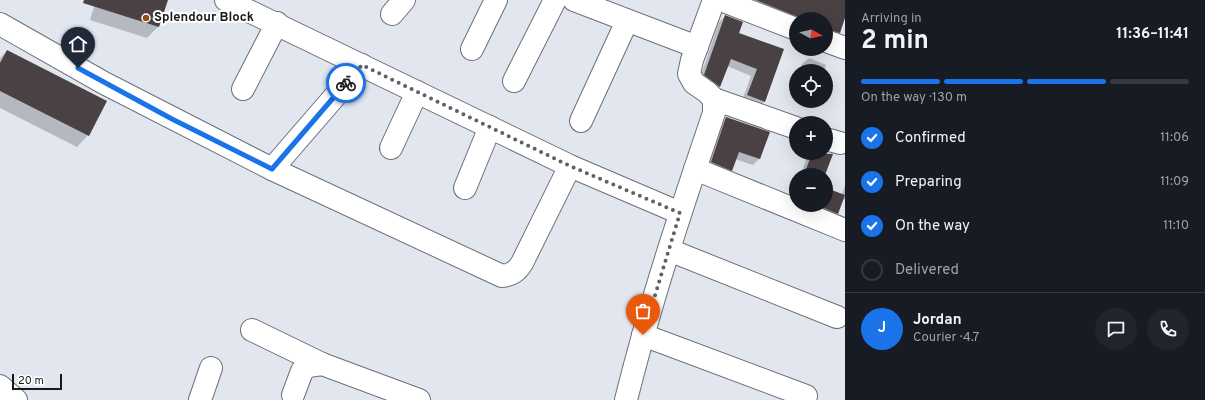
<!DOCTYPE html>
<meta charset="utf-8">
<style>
:root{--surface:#171b24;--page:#20242c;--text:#f1f3f6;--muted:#9ea1a6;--line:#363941;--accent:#1a73e8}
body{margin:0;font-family:Overpass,sans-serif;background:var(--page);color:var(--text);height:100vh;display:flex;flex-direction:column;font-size:15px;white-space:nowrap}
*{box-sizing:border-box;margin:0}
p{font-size:13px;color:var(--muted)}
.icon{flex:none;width:22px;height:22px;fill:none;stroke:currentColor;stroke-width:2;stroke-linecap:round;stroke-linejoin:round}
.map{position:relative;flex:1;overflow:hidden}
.drawer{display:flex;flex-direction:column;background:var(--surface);width:360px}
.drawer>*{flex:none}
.needle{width:26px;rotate:98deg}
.tools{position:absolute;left:789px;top:12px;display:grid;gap:8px}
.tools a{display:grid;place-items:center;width:44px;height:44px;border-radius:50%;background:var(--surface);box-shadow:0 4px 16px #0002;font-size:20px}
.scale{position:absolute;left:12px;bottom:10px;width:50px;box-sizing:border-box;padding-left:4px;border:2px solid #18191c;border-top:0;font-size:11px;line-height:14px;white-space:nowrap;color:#18191c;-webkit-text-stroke:3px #fff;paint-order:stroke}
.pin{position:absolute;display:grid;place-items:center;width:34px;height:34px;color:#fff;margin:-41px -17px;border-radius:50% 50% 50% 0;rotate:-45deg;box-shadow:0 0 4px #0007}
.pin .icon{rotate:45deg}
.courier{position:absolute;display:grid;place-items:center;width:40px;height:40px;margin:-20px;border:3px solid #1a73e8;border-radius:50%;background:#fff;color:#222;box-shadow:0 1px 5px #0007}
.summary em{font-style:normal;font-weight:700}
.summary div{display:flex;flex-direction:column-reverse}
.summary{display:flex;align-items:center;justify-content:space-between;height:68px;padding:0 16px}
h1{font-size:26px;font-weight:700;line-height:30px}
.bar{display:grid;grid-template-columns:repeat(4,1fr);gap:6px 4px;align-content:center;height:48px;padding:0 16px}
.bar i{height:5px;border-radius:3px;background:var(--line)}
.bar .current{background:var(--accent)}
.bar p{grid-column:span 4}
.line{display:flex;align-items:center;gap:10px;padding:0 16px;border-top:1px solid var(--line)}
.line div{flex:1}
.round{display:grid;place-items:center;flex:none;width:42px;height:42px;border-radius:21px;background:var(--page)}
ol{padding:0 16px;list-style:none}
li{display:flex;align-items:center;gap:12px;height:44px}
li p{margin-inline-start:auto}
li .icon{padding:4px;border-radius:50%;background:var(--accent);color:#fff;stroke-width:4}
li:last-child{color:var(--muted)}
li i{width:22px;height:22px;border:2px solid var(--line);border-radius:50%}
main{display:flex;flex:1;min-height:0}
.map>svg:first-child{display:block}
.shadow{fill:#0003}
.building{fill:#4a4145}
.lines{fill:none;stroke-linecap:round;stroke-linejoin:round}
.minor-casing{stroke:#6c6f77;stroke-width:24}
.minor{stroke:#fff;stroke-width:22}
.done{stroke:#5f6166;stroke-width:4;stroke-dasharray:0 7.2}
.route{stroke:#1a73e8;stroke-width:5}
.poi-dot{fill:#8e4e17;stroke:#fff;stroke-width:1.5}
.labels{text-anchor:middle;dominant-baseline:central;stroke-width:4;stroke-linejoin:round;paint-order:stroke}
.poi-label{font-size:13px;font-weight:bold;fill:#18191c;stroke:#fff;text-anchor:start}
</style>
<main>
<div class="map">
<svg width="845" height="400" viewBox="0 0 845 400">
<rect width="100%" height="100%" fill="#e2e6ef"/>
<!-- shadow -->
<g class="shadow">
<polygon points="96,0 167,0 158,27 147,38 90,20"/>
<polygon points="723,0 845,0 845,15 839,32 828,43 826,42 826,19 802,19 795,16 785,26"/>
<polygon points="725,16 738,33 783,50 765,101 758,108 742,101 751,76 727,66 719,87 713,93 699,81 719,22"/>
<polygon points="7,51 88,135 77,147 0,108 0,58"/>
<polygon points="809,58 826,65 824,71 800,71 802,64"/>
<polygon points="796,82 796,94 792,93"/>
<polygon points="726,118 768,133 759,159 753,165 735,159 731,170 725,176 705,168 720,124"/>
<polygon points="810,153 822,153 831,156 824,175 801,175 807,156"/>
<polygon points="845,185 845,200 842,199 837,213 831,219 791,203 796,188 796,205 826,205 826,188 842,194"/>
</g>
<!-- building -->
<g class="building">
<polygon points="84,0 168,0 159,27 83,3"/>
<polygon points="756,0 845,0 845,18 840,33 826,29 826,19 803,19"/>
<polygon points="725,15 743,22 739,33 784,49 765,102 747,95 757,69 754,68 731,59 720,87 704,75"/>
<polygon points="7,50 107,101 89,136 0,91 0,63"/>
<polygon points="726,117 770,132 760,159 739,152 732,171 711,162"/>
<polygon points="812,153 833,154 825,175 804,175"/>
<polygon points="826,188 845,195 838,214 817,205 826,205"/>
</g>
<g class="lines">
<!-- minor casing -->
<g class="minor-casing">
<g id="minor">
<polyline points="226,0 570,166 680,213"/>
<polyline points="574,0 697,47"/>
<polyline points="721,0 796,29"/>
<polyline points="392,14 404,0"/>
<polyline points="0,24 104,83 272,169 362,65"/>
<polyline points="826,41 845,48"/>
<polyline points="472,49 496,0"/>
<polyline points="514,81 555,0"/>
<polyline points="243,89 277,23"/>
<polyline points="714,99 796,128"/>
<polyline points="581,121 627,21"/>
<polyline points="826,139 840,143"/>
<polyline points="391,148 417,92"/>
<path d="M272,169l230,107c10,-1 15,-5 20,-13l48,-97"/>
<polyline points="695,169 845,230"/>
<polyline points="465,188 490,127"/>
<polyline points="669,250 837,317"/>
<polyline points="252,330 322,364 419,400"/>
<polyline points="643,335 806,396"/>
<polyline points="0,386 16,400"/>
<polyline points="293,395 302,371 308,366 322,364"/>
<polyline points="200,400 211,368"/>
<path d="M626,400c24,-97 56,-193 88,-287v-14l-7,-7 -13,-9 -5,-9 3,-14 22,-60"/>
</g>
</g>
<!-- minor -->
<use href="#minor" class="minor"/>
</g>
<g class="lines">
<!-- done -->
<polyline class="done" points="346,83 362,65 570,166 680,213 643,335"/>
<!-- route -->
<polyline class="route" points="78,68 172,119 272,169 346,83"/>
</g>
<!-- markers -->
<circle class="poi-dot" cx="146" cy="18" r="4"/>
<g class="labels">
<!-- poi labels -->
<g class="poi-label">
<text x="154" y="18">Splendour Block</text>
</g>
</g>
</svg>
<div class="tools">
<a><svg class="needle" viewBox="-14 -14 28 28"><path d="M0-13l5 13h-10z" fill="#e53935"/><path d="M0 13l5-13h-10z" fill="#9ea1a6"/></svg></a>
<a><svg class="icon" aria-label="locate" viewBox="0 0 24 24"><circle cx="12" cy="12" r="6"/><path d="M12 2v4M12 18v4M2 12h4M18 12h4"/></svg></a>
<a>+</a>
<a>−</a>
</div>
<div class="scale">20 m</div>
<div class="pin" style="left:643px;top:335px;background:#ea580c"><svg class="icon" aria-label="bag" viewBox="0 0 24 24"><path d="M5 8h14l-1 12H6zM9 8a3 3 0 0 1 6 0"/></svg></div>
<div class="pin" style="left:78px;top:68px;background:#1f2937"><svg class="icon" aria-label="home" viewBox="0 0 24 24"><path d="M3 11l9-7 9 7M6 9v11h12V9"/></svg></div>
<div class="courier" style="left:346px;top:83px"><svg class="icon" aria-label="bike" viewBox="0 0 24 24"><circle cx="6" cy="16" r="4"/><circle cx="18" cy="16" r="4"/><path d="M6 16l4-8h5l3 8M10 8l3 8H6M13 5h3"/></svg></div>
</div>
<section class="drawer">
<div class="summary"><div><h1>2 min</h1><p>Arriving in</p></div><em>11:36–11:41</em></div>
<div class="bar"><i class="current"></i><i class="current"></i><i class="current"></i><i></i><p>On the way · 130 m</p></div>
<ol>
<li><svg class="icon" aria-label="check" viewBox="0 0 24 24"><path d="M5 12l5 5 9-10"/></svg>Confirmed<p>11:06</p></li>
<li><svg class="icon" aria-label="check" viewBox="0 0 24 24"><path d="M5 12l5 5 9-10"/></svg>Preparing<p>11:09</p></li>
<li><svg class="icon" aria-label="check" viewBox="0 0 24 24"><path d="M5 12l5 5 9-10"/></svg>On the way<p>11:10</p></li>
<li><i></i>Delivered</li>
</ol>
<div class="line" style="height:72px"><b class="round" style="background:var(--accent);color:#fff">J</b><div><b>Jordan</b><p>Courier · 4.7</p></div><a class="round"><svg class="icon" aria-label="chat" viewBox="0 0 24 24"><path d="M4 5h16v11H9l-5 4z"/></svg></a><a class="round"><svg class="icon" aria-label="phone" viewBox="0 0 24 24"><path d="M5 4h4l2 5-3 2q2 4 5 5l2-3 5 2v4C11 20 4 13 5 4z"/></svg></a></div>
</section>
</main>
